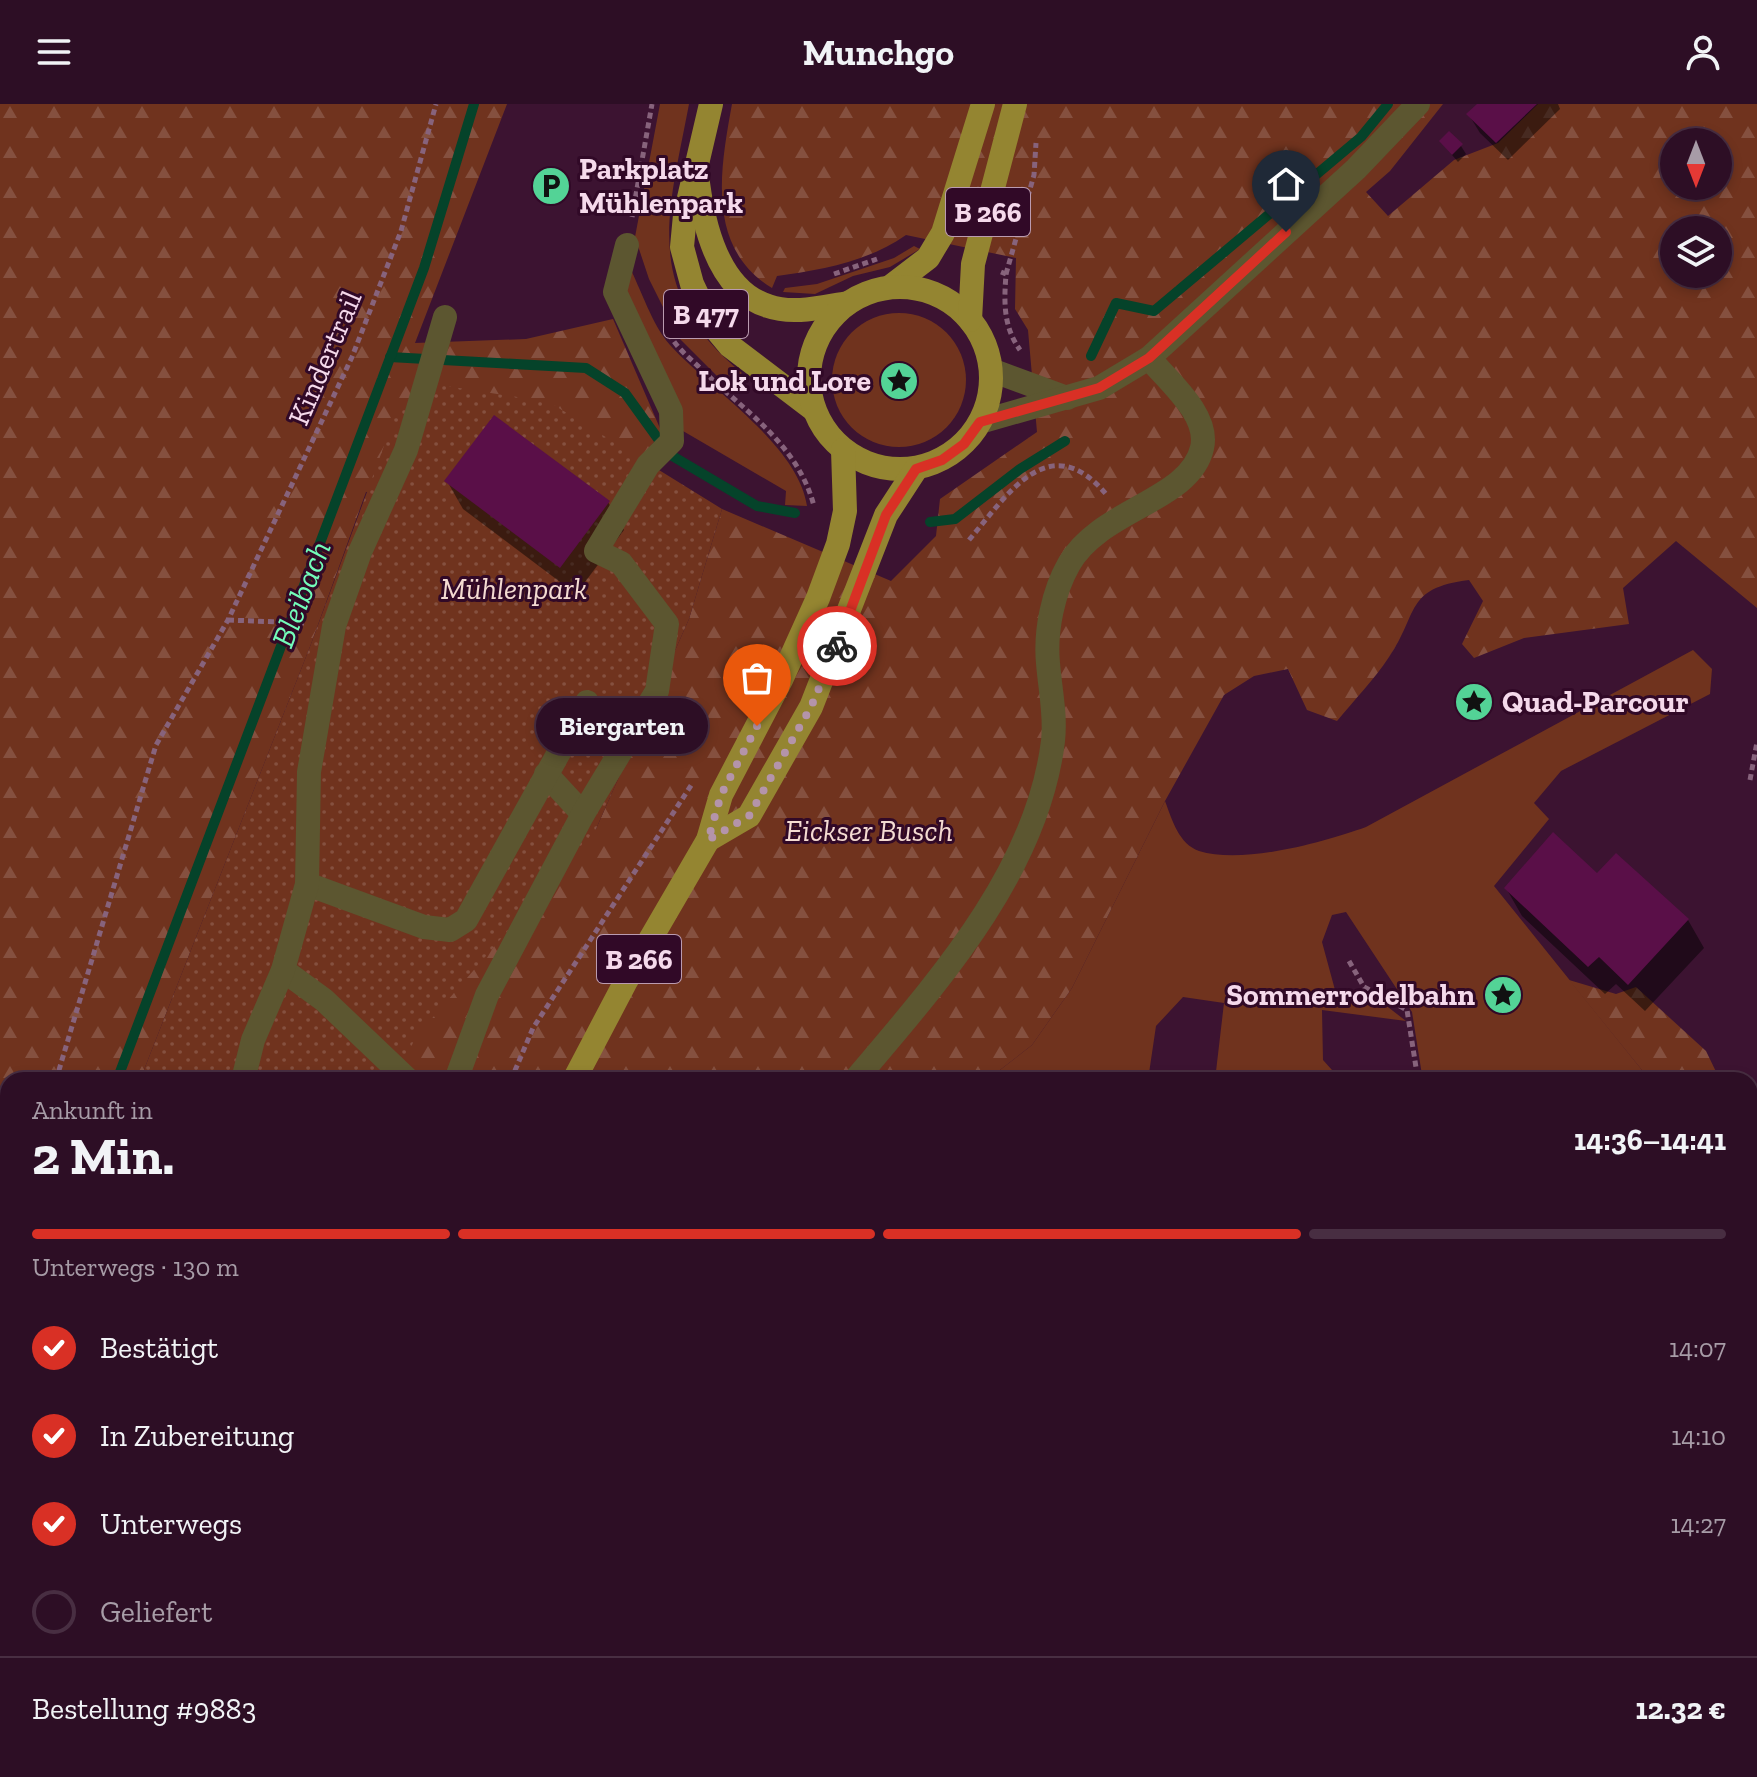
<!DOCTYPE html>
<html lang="de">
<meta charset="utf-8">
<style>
:root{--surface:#2d0e25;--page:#391c32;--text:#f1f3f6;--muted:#a79ca7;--line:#482e42;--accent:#d93025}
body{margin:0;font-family:"Zilla Slab",serif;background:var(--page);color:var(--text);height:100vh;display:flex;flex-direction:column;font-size:30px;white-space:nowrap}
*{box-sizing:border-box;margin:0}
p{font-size:26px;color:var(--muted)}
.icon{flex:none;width:44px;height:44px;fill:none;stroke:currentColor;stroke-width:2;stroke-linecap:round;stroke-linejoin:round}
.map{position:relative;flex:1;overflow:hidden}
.side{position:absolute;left:0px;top:968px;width:1758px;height:706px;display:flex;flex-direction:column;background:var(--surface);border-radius:24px 24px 0 0;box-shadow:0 4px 12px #0003,0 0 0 2px var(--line)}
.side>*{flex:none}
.needle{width:52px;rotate:180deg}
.controls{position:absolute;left:1660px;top:24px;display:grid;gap:16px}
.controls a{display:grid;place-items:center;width:72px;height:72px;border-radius:50%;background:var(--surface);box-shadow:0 4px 12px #0003,0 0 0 2px var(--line);font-size:40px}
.pin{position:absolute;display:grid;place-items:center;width:68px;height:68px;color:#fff;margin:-82px -34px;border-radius:50% 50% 50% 0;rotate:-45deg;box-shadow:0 0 8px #0007}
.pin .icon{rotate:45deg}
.courier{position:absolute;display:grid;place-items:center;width:80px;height:80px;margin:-40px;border:6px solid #d93025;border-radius:50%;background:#fff;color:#222;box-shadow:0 2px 10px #0007}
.bubble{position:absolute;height:56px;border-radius:28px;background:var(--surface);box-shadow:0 4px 12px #0003,0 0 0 2px var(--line);font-size:26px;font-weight:700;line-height:56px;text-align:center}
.headline em{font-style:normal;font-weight:700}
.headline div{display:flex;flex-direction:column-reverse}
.headline{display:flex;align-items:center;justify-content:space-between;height:136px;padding:0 32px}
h1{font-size:52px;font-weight:700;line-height:60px}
.bar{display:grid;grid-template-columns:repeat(4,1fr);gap:12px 8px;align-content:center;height:96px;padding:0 32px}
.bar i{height:10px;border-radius:6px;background:var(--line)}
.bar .active{background:var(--accent)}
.bar p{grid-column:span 4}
.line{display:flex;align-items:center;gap:20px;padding:0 32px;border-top:2px solid var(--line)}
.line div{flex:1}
ol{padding:0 32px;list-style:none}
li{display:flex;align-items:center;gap:24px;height:88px}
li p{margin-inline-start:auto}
li .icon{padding:8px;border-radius:50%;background:var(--accent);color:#fff;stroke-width:4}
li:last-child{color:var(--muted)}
li i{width:44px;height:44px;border:4px solid var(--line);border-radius:50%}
header{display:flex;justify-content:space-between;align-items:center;height:104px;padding:0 32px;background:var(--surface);font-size:36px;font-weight:700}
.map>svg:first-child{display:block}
.grass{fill:#70331e}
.forest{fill:url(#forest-firs);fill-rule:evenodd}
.park{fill:url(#park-dots)}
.shadow{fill:#0007}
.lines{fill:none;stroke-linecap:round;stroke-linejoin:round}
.stream{stroke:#05432a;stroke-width:10}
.building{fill:#5a0f48}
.path{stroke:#87637c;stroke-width:5;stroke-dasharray:6 4;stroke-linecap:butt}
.minor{stroke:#5c5630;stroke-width:24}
.major{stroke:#948531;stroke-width:24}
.done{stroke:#b494aa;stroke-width:8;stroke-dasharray:0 14.4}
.route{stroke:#d93025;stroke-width:10}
.labels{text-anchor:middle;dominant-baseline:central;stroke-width:6;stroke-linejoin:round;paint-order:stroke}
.shield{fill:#310927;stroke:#ba9bb0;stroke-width:2}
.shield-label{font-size:28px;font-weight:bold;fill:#f5d9eb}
.poi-label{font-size:30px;font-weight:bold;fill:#f5d9eb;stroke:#310927;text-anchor:start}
.street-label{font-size:30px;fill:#f5d9eb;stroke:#310927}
.park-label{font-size:30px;font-style:italic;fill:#f4dbd2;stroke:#310927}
.water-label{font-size:32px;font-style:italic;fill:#73fcb9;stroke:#310927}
</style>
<header><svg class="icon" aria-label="menu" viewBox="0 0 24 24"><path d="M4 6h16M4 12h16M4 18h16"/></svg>Munchgo<svg class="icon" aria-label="person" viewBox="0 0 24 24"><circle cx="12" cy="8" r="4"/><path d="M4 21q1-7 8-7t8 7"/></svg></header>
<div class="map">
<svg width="1757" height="1673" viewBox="0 0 1757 1673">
<defs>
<pattern id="forest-firs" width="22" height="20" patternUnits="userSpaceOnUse" patternTransform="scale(2)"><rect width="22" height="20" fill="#70331e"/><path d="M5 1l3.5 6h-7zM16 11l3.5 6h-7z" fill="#85503f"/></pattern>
<pattern id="park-dots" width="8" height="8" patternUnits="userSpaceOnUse" patternTransform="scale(2)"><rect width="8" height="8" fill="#70331e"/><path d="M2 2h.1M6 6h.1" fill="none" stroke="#85503f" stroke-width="1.8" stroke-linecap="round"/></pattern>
</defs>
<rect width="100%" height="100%" fill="#3c1331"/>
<!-- grass -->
<g class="grass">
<path d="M660,0h29c-21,112 -48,186 53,269l-12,10 -8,-2 -44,-44 -29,-58 -14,-42z"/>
<polygon points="914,142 920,145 890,163 853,172 815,190 783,188 785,184 817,180 894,154"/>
<path d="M628,160c13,25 24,61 42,81 42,46 128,100 137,161l-22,-1 1,-14 -103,-60 -3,-27 -59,-114z"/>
<circle cx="899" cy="276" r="67"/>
<path d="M1693,546l19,19 -2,25 -149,77 -27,32 15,16 -55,67 156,194h-216l-12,-5 -10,-63 -66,-100 -14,3 -10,27 16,59 36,4 1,-8 31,24 -84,-11 1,50 18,20h-126l9,-77 -41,-6 -27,29 -8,54h-161l45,-35 40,-57 93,-187c7,19 14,43 34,50 44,14 125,-9 167,-24z"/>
</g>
<!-- forest -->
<g class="forest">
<polygon points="0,0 507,0 415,239 526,235 613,215 662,329 617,380 366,388 311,540 140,976 8,976 8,1312 0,1332"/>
<path d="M732,0h711l-53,67 -24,21 22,24 66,-56 44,-17 40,-39h219v504l-81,-67 -53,47 6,36 -105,14 -50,20 -12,-14 21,-43 -14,-21c-65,8 -50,34 -80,77 -15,23 -35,43 -52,64l-30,-11 -19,-41 -34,7 -30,19 -59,106 -93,187 -40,57 -45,35h-573l-96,-169 278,-82 93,-210 33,-110 169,72 45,-45 4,-37 97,-67 -9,-102 -13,-21 1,-51 -110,-23c-37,26 -84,35 -129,41l-5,12c-66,-40 -52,-118 -40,-184zM1674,38h44v44h-44zM1674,126h44v44h-44z"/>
<polygon points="1569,876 1616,890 1636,883 1706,947 1720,976 1650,976"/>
<polygon points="1750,1153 1757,1157 1757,1673 734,1673 739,1666 1750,1666"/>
<polygon points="180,1666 615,1666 611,1673 173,1673"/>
</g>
<!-- park -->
<g class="park">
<polygon points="427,279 549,298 722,405 689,515 596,725 415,934 406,955 414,976 140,976 311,540 395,312"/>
<polygon points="8,1312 8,1666 180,1666 173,1673 0,1673 0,1332"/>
</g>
<!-- shadow -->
<g class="shadow">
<polygon points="1480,0 1558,0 1560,5 1508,56 1480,29 1469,11"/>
<polygon points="1441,38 1461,42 1466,50 1458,58"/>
<polygon points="447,377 608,398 624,426 576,490 463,405"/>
<polygon points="1506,784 1688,816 1704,844 1645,907 1616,880 1605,890 1522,812"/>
<polygon points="636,1666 722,1666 718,1673 641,1673"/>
</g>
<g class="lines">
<!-- stream -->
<g class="stream">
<polyline points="1091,252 1116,199 1154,207 1361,33 1388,0"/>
<polyline points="390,253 586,264 625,289 669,350 757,402 795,409"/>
<polyline points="930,418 955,415 1020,365 1065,337"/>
<polyline points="117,976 424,164 474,0"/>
<polyline points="0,1287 8,1265"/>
</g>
</g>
<!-- building -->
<g class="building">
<polygon points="1477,0 1537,0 1496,39 1466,10"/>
<polygon points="1449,27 1463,40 1452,51 1439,37"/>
<polygon points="494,311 610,397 560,464 444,377"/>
<polygon points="1553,728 1597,769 1616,749 1689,815 1628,881 1599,853 1588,863 1504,784"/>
<polygon points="658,1666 691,1666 688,1673 671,1673"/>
</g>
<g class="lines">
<!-- path -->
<g class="path">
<polyline points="632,113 652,0"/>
<path d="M1001,168l5,2c-2,28 -3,52 14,76"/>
<polyline points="834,170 877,155"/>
<polyline points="1006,170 1034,71 1036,39"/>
<path d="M669,229c7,15 22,26 33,37 44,42 96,75 112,136"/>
<path d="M969,436c39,-46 80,-113 137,-46"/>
<polyline points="228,516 305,519"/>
<polyline points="1750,676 1757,638"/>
<polyline points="1349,857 1364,883 1407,906 1418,976"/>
<polyline points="56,976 156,641 228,516 352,253 401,127 436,0"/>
<polyline points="511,976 533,924 692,680"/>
<polyline points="0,1155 8,1129"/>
<polyline points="1750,1194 1757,1191"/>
<polyline points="210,1666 211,1673"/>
<polyline points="237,1673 240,1666"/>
<polyline points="822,1673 830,1666"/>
<polyline points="1107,1673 1114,1666"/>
</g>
<!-- minor -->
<g class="minor">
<polyline points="991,266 1067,294"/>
<polyline points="980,318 1099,284 1149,254 1356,65 1418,0"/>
<polyline points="546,670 583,710"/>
<polyline points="307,780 424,823 450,826 466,816 587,598"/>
<polyline points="283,866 324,896 408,976"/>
<polyline points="243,976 253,936 283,866 307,780 309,668 334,522 360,448 406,346 445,213"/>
<polyline points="456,976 487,891 583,710 657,587 667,520 621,459 596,447 648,361 672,337 671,307 615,188 627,141"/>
<path d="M855,976c82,-97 182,-208 198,-339 3,-26 -3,-52 -5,-78 -3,-32 5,-71 21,-99 31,-55 121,-63 133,-116 8,-33 -34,-67 -53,-90"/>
<polyline points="1750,1006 1757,1004"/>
<polyline points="0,1396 8,1382"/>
<polyline points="0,1641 8,1642"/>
<polyline points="145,1673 148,1666"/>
<polyline points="460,1673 463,1666"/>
</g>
<!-- major -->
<g class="major">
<polyline points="711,0 685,111 682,143 692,180 710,218 730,242 813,305"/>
<path d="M698,79c6,44 21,108 70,123 25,9 54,1 80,-3"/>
<polyline points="890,183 928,154 943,129 983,0"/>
<circle cx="900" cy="274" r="91"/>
<polyline points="970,216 973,160 1015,0"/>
<polyline points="708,736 749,712 811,603 886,411 916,365"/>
<polyline points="574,976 626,877 708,736 721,691 781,576 818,494 838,440 845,407 843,346"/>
<polyline points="272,1673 274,1666"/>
</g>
</g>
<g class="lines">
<!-- done -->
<polyline class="done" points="757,622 721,691 708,736 749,712 811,603 837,542"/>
<!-- route -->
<polyline class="route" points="837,542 886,411 916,365 942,356 964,340 980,318 1099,284 1149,254 1286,128"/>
</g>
<!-- icons -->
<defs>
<g id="parking-disc" transform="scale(2)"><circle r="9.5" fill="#53d396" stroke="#310927"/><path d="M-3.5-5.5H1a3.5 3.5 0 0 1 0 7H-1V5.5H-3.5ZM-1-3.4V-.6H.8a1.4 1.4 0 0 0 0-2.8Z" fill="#111"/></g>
<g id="sight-disc" transform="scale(2)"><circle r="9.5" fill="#53d396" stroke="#310927"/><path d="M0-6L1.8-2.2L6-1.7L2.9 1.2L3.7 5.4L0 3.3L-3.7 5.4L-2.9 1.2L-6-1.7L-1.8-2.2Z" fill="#111"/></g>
</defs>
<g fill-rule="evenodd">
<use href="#parking-disc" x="551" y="82"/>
<use href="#sight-disc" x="899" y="277"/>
<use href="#sight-disc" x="1474" y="598"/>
<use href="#sight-disc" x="1503" y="891"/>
</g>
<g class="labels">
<!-- shield labels -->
<g class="shield">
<rect x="946" y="84" width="84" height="48" rx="6"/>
<rect x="664" y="186" width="84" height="48" rx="6"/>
<rect x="597" y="831" width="84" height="48" rx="6"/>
</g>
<g class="shield-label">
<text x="988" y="108">B 266</text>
<text x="706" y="210">B 477</text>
<text x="639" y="855">B 266</text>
</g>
<!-- poi labels -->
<g class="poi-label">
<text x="579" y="65">Parkplatz<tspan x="579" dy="34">Mühlenpark</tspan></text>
<text x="871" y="277" text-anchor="end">Lok und Lore</text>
<text x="1502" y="598">Quad-Parcour</text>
<text x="1475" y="891" text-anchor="end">Sommerrodelbahn</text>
</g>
<!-- street labels -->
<g class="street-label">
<text transform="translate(325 254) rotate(-67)">Kindertrail</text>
</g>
<!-- park labels -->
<g class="park-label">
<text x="514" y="485">Mühlenpark</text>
<text x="869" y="727">Eickser Busch</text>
</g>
<!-- water labels -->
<g class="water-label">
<text transform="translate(301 490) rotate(-69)">Bleibach</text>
</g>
</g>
</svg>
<div class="controls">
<a><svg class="needle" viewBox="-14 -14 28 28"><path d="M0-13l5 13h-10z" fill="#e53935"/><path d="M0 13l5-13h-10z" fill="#a79ca7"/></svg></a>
<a><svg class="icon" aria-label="layers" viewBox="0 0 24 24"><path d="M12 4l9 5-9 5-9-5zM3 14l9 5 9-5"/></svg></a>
</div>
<div class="pin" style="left:757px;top:622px;background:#ea580c"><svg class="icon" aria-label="bag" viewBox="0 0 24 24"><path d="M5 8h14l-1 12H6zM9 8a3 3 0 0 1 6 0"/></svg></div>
<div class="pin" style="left:1286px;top:128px;background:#1f2937"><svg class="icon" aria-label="home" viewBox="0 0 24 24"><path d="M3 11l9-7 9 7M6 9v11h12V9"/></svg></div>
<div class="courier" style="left:837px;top:542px"><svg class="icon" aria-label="bike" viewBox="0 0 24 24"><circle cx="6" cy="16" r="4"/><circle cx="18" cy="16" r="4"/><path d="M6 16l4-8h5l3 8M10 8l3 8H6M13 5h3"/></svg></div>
<div class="bubble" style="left:536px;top:594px;width:172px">Biergarten</div>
<section class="side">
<div class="headline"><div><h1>2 Min.</h1><p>Ankunft in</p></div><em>14:36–14:41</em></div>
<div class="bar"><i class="active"></i><i class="active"></i><i class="active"></i><i></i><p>Unterwegs · 130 m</p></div>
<ol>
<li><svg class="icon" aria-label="check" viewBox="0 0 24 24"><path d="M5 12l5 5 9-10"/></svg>Bestätigt<p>14:07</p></li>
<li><svg class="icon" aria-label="check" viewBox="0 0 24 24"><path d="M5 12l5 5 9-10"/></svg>In Zubereitung<p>14:10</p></li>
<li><svg class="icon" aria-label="check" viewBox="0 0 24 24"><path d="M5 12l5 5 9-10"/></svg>Unterwegs<p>14:27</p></li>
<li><i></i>Geliefert</li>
</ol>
<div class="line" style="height:104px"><div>Bestellung #9883</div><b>12.32 €</b></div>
</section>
</div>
